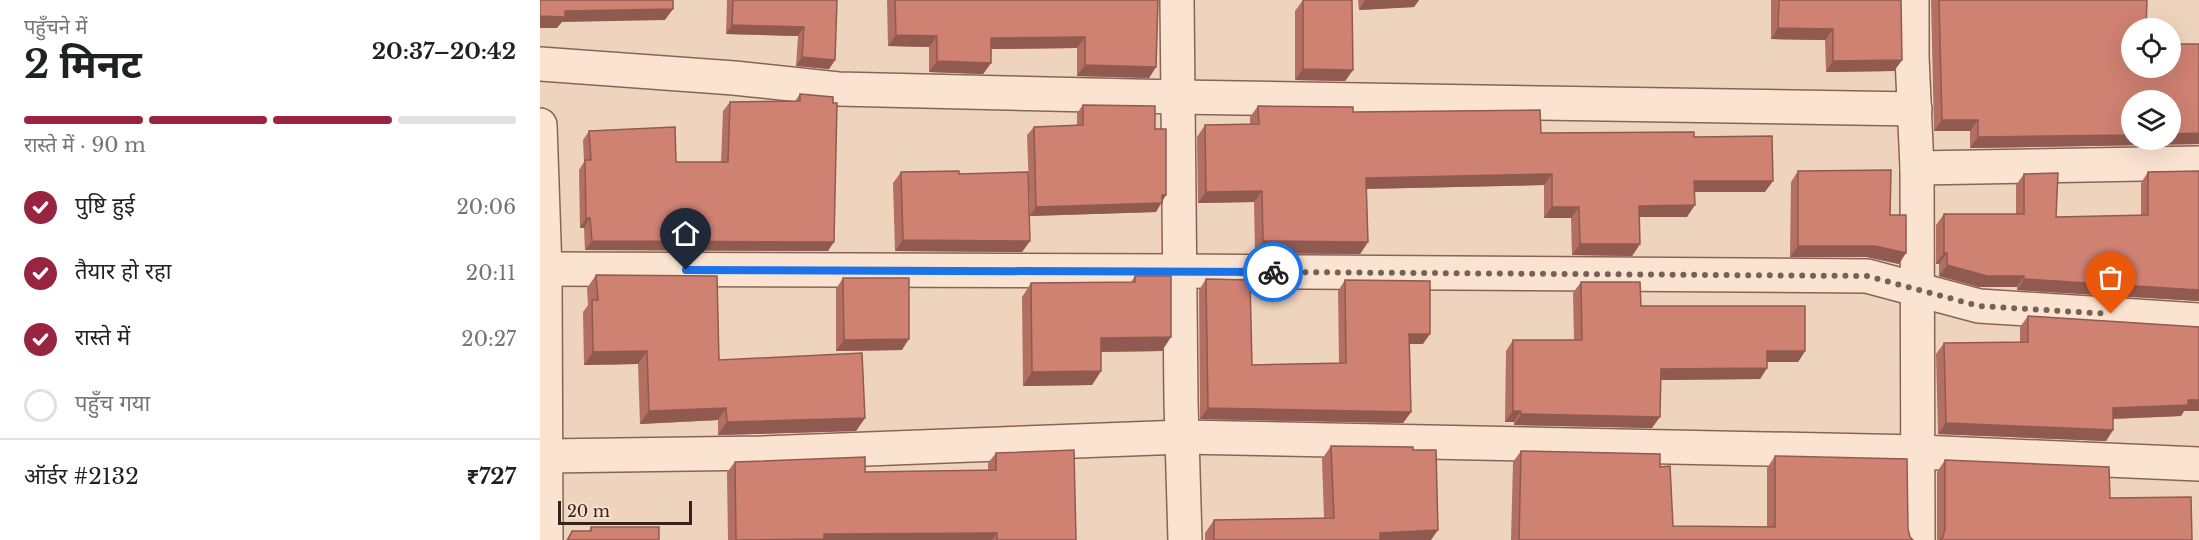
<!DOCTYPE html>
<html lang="hi">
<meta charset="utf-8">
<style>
:root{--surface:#fff;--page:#f2f2f2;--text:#202124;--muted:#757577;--line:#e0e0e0;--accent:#992442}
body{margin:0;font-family:"Libre Baskerville","Noto Sans Devanagari",serif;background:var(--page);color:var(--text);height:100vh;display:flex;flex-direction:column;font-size:22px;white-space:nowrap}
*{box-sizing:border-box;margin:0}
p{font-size:20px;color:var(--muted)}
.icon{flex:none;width:33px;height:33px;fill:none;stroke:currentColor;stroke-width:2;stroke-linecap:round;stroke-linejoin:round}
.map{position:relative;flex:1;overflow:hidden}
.details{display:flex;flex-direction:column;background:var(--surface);width:540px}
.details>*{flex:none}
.fabs{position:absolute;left:1581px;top:18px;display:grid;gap:12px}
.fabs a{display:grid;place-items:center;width:60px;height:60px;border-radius:50%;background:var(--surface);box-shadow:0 6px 24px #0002;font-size:30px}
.scale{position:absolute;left:18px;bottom:15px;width:134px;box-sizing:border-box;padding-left:6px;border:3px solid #36211b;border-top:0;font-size:16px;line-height:21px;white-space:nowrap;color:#36211b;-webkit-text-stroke:4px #f6e0cd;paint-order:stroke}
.pin{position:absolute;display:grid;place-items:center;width:51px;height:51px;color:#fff;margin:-62px -26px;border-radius:50% 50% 50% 0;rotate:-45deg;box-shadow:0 0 6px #0007}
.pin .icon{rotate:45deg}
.courier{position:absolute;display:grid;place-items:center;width:60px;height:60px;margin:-30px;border:4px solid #1a73e8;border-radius:50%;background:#fff;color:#222;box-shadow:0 2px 8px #0007}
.head em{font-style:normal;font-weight:700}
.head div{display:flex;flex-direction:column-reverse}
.head{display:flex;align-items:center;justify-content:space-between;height:102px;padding:0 24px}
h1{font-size:39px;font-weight:700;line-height:45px}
.bar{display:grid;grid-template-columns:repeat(4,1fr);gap:9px 6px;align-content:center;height:72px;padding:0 24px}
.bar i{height:8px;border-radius:4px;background:var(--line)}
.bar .on{background:var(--accent)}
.bar p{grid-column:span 4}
.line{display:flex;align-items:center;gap:15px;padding:0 24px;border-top:2px solid var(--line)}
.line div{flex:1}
ol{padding:0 24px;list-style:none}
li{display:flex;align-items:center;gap:18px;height:66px}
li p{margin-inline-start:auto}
li .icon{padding:6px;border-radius:50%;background:var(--accent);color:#fff;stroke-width:4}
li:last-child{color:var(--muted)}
li i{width:33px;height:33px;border:3px solid var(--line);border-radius:50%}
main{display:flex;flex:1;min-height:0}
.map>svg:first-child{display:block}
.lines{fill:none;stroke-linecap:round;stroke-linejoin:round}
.minor-casing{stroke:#886456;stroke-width:36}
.minor{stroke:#fae3d1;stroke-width:33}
.wall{fill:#b26f62}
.shaded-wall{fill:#915a50}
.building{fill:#cf8172;stroke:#915a50;stroke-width:1.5}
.done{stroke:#776054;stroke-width:6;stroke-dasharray:0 10.8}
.route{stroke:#1a73e8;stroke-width:8}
</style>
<main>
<section class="details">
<div class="head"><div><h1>2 मिनट</h1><p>पहुँचने में</p></div><em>20:37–20:42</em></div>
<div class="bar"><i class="on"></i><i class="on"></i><i class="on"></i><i></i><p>रास्ते में · 90 m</p></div>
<ol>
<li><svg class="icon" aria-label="check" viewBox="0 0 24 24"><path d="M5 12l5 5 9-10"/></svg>पुष्टि हुई<p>20:06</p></li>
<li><svg class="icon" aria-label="check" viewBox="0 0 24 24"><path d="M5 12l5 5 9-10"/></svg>तैयार हो रहा<p>20:11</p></li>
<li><svg class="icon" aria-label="check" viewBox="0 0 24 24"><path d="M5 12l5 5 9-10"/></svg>रास्ते में<p>20:27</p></li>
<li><i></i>पहुँच गया</li>
</ol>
<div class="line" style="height:78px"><div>ऑर्डर #2132</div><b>₹727</b></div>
</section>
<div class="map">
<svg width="1659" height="540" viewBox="0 0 1659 540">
<rect width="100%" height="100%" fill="#efd4bd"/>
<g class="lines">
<!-- minor casing -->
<g class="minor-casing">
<g id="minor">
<polyline points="637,0 641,402 645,540"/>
<polyline points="1372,0 1372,57 1377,168 1378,540"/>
<polyline points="0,64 194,78 298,89 637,97 1375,109"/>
<polyline points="0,125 5,270 6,540"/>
<polyline points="1377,168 1659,163"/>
<polyline points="0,269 640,271 1327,276 1439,306 1659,320"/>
<polyline points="7,456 222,453 643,437 1379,452 1659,464"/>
</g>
</g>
<!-- minor -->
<use href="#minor" class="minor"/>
</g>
<!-- wall -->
<g class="wall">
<polygon points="187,0 297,0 295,60 289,69 256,66 258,36 186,34"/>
<polygon points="347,0 618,0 616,67 609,78 537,76 537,48 451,49 451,63 443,74 389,72 389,47 348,46"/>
<polygon points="763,0 813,70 805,81 755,80 755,11"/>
<polygon points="818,0 879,0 874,7 819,10"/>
<polygon points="1231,0 1361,0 1362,60 1354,71 1286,72 1285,40 1231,39"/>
<polygon points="1391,0 1607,0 1592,28 1659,144 1430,148 1430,131 1394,131"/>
<polygon points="260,94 288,251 45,250 44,228 40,228 39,170 44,162 43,140 49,131 136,162 181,162 183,111 190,102 255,101"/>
<polygon points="543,105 615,129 622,201 616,212 490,216 487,135 494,127 537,125 537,113"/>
<polygon points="718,106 813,112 1001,133 1154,137 1225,192 1154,192 1147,217 1100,217 1100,244 1092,256 1032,255 1031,218 1004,218 1004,185 826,189 828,242 820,254 715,253 714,202 658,203 657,137 665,125 710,124 710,117"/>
<polygon points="1258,171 1350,215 1359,264 1327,257 1250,257 1251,182"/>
<polygon points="1659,171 1659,301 1477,290 1477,287 1439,287 1399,276 1399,264 1396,264 1396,225 1404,214 1476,214 1476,185 1484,174 1516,217 1601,215 1601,183 1608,172"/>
<polygon points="361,172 419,174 490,241 482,252 355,251 353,183"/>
<polygon points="56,275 179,360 325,418 316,431 178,435 178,420 100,424 98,364 44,365 43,312 48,305 47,288"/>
<polygon points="595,276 622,351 561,352 561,371 552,385 483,386 482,297 491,283 591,282"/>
<polygon points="303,278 362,350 296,351 296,289"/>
<polygon points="666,279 712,365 799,363 798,291 805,280 883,344 870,344 871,412 863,423 660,419 659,290"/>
<polygon points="1041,282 1101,306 1265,351 1258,362 1227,362 1227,368 1220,379 1120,380 1112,428 974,425 974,422 965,422 966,351 973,340 1034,340 1033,293"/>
<polygon points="1488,316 1659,327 1659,411 1644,411 1641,416 1573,419 1573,430 1566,441 1398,434 1396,354 1404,343 1480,342 1480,327"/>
<polygon points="791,446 891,540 665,540 665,533 674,520 784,518 782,459"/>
<polygon points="981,451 1120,467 1133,526 1227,527 1227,468 1235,456 1368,529 1370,537 1373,540 971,540 973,462"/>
<polygon points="456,453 536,540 188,540 187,472 195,462 325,472 448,470 448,463"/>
<polygon points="1405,460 1570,498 1652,540 1397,540 1397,472"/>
<polygon points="51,527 119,540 26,540 32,531 49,531"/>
</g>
<!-- shaded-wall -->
<g class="shaded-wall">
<polygon points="825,0 879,0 874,7 819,10"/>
<polygon points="133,9 125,20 22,22 17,28 0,28 0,16 25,11"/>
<polygon points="192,25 264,27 258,36 186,34"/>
<polygon points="1238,28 1293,29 1285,40 1231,39"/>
<polygon points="356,35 397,36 389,47 348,46"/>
<polygon points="545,37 537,48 444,49 451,38"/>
<polygon points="262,57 295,60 289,69 256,66"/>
<polygon points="1362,60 1354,71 1286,72 1293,61"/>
<polygon points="397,61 451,63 443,74 389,72"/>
<polygon points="545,65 616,67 609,78 537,76"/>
<polygon points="763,69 813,70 805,81 755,80"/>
<polygon points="1402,120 1438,120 1430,131 1394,131"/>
<polygon points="1659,133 1659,144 1430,148 1438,137 1592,135 1592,140 1630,140 1630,134"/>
<polygon points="1012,174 1004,185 818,189 826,178"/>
<polygon points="1154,181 1233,181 1225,192 1146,192"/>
<polygon points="722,191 714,202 658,203 666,192"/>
<polygon points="622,195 626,195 616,212 490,216 496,207"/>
<polygon points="1155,205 1147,217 1091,217 1099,206"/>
<polygon points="1012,207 1039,207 1031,218 1004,218"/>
<polygon points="46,218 50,218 44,228 40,228"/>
<polygon points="363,240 490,241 482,252 355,251"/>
<polygon points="52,241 294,242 288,251 45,250"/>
<polygon points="723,241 828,242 820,254 715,253"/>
<polygon points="1040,244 1100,244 1092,256 1032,255"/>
<polygon points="1258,246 1335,246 1366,253 1359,264 1327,257 1250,257"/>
<polygon points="1404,253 1407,253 1399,264 1396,264"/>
<polygon points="1407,265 1484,276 1477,287 1439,287 1399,276"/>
<polygon points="1484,279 1659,290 1659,301 1477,290"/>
<polygon points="869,334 890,334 883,344 862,344"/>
<polygon points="631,337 622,351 552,352 561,338"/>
<polygon points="369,339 362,350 296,351 304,340"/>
<polygon points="107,351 98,364 44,365 53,352"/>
<polygon points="1227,351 1265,351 1258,362 1219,362"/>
<polygon points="1227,368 1220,379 1113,380 1121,369"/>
<polygon points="561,371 552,385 483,386 492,372"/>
<polygon points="1648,400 1659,400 1659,411 1644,411 1641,416 1565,419 1573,408"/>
<polygon points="186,408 178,420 100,424 109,411"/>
<polygon points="668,408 871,412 863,423 660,419"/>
<polygon points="973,411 981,411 974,422 965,422"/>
<polygon points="981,414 1120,417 1112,428 974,425"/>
<polygon points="325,418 316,431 178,435 187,422"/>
<polygon points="1406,423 1573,430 1566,441 1398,434"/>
<polygon points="898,530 891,540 835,540 840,533"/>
<polygon points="457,533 452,540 223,540 284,534"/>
</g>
<!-- building -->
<g class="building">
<polygon points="0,0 133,0 133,9 25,11 25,17 0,16"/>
<polygon points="193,0 297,0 295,60 262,57 264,27 192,25"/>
<polygon points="355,0 618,0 616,67 545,65 545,37 451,38 451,63 397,61 397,36 356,35"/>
<polygon points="763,0 812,0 813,70 763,69"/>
<polygon points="1239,0 1361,0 1362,60 1293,61 1293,29 1238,28"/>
<polygon points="1399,0 1607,0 1606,28 1592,28 1592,68 1630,68 1630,44 1659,44 1659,133 1630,134 1630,100 1592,100 1592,135 1438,137 1438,120 1402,120"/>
<polygon points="260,94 293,97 293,103 297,103 294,242 52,241 50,218 46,218 45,160 51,160 49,131 135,127 136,162 188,162 190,102 260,101"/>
<polygon points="543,105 615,106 615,129 626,129 626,195 622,195 622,203 496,207 494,127 543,125"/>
<polygon points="718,106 813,107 813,112 1000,110 1001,133 1154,132 1154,137 1232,136 1233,181 1154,181 1155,205 1099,206 1100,244 1040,244 1039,207 1012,207 1012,174 826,178 828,242 723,241 722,191 666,192 665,125 719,124"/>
<polygon points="1351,170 1350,215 1366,215 1366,253 1335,246 1258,246 1258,171"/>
<polygon points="419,171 419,174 488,172 490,241 363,240 361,172"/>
<polygon points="1659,171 1659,290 1484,279 1484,276 1447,276 1407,265 1407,253 1404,253 1404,214 1484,214 1484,174 1518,173 1516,217 1608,215 1608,172"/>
<polygon points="56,275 177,276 179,360 322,353 325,418 187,422 186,408 109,411 107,351 53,352 52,300 58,300"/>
<polygon points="595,276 631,276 631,337 561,338 561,371 492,372 491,283 595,282"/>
<polygon points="303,278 369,278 369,339 304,340"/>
<polygon points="666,279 710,280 712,365 806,363 805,280 890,281 890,334 869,334 871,412 668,408"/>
<polygon points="1041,282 1100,282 1101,306 1265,306 1265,351 1227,351 1227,368 1121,369 1120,417 981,414 981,411 973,411 973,340 1042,340"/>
<polygon points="1488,316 1659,327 1659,400 1648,400 1648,405 1573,408 1573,430 1406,423 1404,343 1488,342"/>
<polygon points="791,446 873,447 873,450 896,450 898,530 840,533 840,540 674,540 674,520 794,518"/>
<polygon points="534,450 536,540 457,540 457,533 284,534 284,539 196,540 195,462 325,457 325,472 456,470 456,453"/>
<polygon points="981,451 1120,454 1120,467 1130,466 1133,526 1235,527 1235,456 1367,459 1368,529 1370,537 1373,540 979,540"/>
<polygon points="1405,460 1569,467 1570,498 1651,497 1652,540 1400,540 1403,537 1405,529"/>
<polygon points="51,527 119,527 119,540 28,540 32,531 51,531"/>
</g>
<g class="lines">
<!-- done -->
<polyline class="done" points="733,272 1327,276 1439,306 1571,314"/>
<!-- route -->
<polyline class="route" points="146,270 733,272"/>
</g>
</svg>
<div class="fabs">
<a><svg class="icon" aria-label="locate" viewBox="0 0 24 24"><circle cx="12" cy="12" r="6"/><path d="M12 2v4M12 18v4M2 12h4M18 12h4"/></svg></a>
<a><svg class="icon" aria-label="layers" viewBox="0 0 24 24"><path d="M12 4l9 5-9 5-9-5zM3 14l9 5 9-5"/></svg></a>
</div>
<div class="scale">20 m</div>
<div class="pin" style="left:1571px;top:314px;background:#ea580c"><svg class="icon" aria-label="bag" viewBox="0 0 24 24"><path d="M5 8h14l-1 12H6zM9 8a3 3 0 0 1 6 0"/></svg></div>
<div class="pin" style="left:146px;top:270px;background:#1f2937"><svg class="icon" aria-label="home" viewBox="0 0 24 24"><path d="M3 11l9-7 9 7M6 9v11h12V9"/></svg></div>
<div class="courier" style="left:733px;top:272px"><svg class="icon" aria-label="bike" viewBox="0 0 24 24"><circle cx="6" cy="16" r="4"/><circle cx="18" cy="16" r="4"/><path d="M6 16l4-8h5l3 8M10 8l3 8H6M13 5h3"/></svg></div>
</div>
</main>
